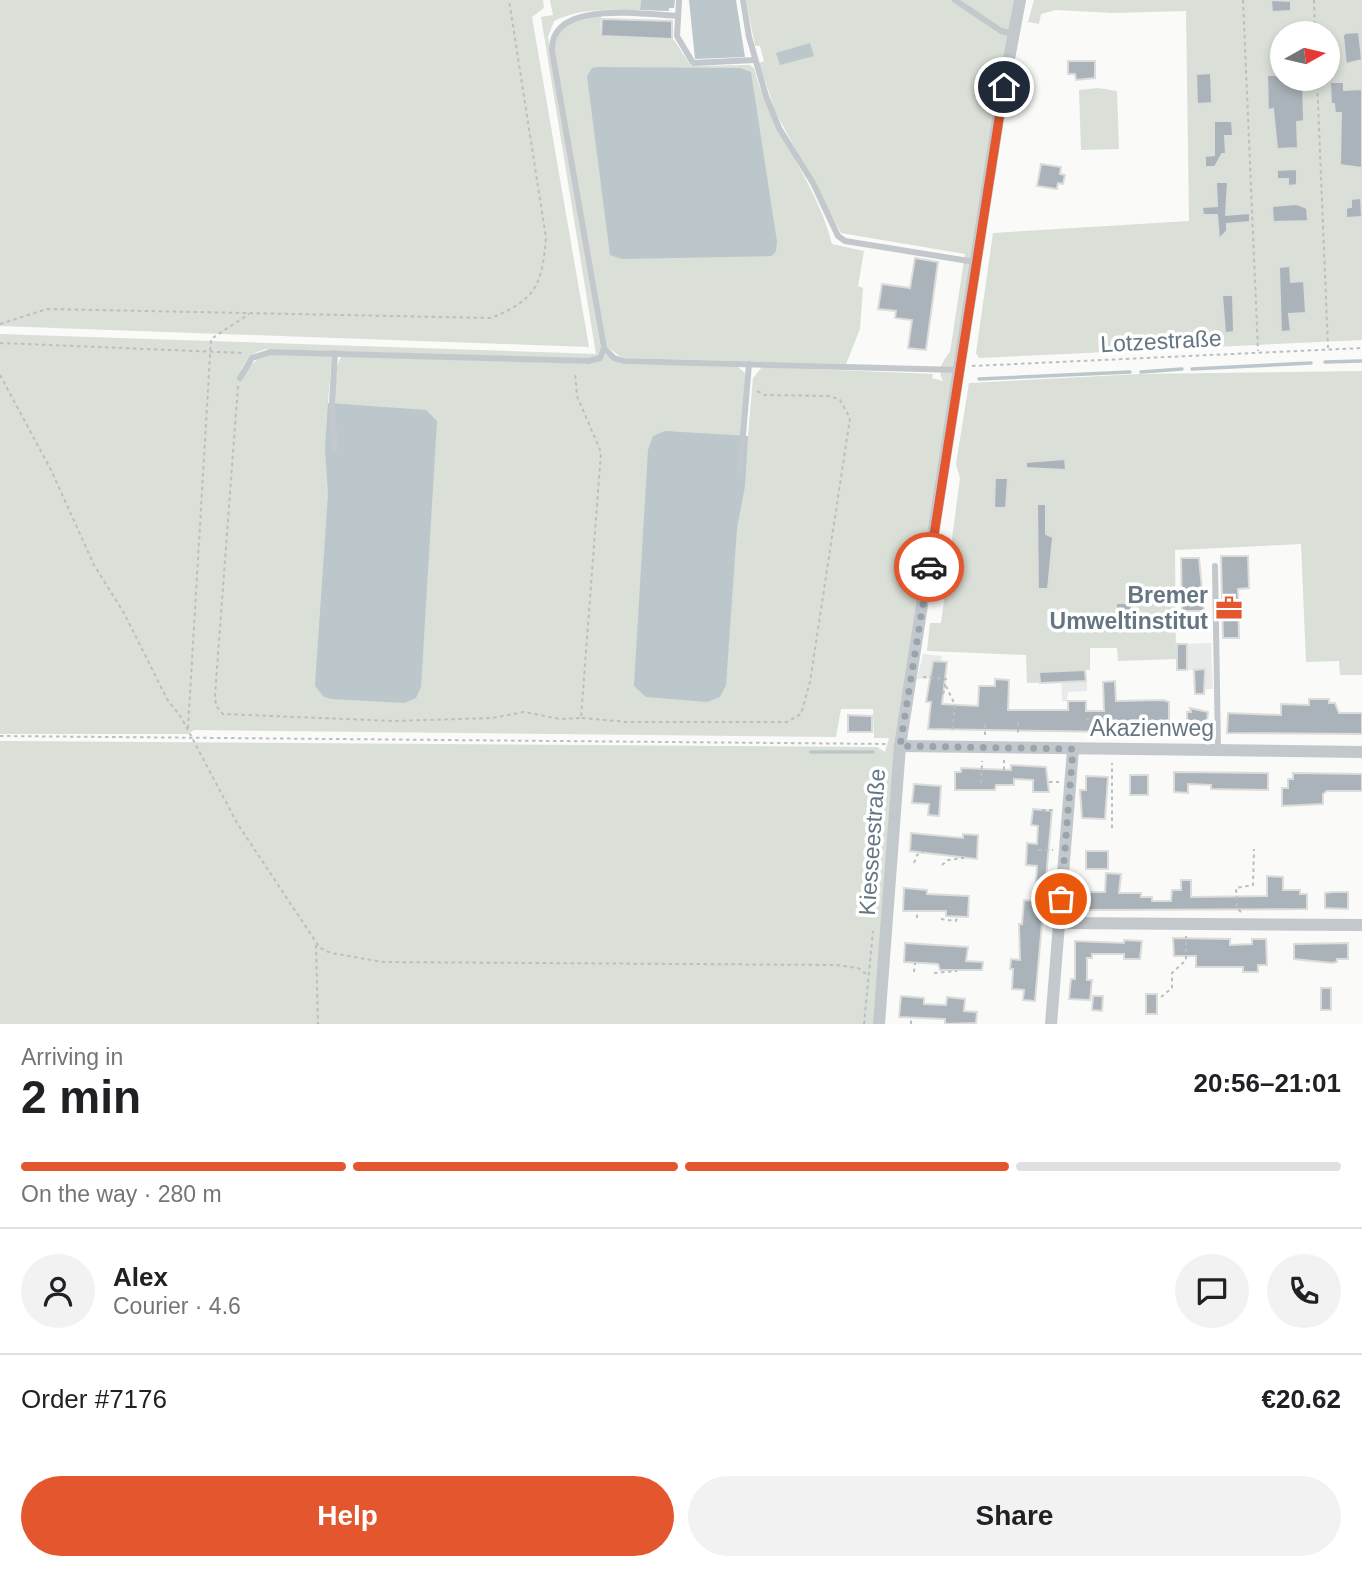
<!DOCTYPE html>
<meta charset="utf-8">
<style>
:root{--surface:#fff;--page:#f2f2f2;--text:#202124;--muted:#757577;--line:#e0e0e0;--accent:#e4572e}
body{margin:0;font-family:Arial,sans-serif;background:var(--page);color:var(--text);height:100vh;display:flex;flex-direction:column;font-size:26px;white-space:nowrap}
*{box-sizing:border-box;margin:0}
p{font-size:23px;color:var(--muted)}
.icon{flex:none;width:38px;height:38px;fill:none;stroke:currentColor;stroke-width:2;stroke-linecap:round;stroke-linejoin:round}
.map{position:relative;height:1024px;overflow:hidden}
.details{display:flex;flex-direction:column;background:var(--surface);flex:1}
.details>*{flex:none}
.needle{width:46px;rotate:82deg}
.fabs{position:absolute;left:1270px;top:21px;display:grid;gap:14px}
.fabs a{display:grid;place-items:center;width:70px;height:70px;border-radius:50%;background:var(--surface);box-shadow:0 4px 10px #0003;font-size:35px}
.pin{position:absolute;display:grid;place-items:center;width:60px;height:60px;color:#fff;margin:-30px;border:4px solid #fff;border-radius:50%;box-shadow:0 2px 7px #0007}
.courier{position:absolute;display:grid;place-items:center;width:70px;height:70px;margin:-35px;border:5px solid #e4572e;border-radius:50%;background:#fff;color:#222;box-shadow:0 2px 9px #0007}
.summary em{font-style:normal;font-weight:600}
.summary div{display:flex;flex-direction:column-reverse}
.summary{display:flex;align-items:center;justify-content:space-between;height:119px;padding:0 21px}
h1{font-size:46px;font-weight:600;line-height:52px}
.bar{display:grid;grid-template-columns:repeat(4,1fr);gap:10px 7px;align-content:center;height:84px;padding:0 21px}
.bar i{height:9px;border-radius:5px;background:var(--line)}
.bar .selected{background:var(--accent)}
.bar p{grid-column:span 4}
.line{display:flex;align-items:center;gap:18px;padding:0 21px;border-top:2px solid var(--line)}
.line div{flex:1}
.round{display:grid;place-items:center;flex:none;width:74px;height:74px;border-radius:37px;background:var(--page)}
.button{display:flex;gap:14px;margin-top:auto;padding:14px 21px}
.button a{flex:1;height:80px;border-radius:42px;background:var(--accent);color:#fff;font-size:28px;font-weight:600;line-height:80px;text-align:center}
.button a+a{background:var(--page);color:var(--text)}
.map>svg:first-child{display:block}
.built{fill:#e8e9e9}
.green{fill:#dadfd7;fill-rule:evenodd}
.water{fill:#bbc7cb}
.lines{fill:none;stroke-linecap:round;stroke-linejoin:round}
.stream{stroke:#bbc7cb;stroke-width:3.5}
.building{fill:#aab3b9;stroke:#dcdcda;stroke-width:2}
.path{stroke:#bbbfc2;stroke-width:2;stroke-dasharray:3.5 3.5;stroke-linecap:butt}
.lane{stroke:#c3c8cc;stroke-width:6}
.street{stroke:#c3c8cc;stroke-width:12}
.done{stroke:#99a4ac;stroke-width:7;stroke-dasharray:0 12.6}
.route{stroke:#e4572e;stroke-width:9}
.labels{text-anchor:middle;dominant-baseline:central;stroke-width:7;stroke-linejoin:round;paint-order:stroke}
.street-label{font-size:23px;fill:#657683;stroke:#fff}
.poi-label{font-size:23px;font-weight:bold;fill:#657683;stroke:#fff;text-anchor:end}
</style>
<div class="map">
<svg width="1362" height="1024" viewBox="0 0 1362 1024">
<rect width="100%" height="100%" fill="#fafaf8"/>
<!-- built -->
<g class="built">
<polygon points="1211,643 1213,689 1194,689 1194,670 1177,670 1177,644"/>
<polygon points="923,654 942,656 941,661 947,662 945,677 917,679"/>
<polygon points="1086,670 1087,691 1068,692 1067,701 1062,701 1061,671"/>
</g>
<!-- green -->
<g class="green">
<polygon points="0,0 543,0 544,8 532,17 589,347 0,326"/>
<path d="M550,0h91l-1,10c-30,0 -58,-3 -86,11l-6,16 53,312 -4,7 -7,3 -324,-10c-16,4 -22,13 -28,28l23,-21 7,-2 64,2 -4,47 6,1 3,-38 4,-10 250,8 14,-10 16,10 116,2 8,7 -2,63h5l5,-58 9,-11 171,7 -1,4 11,3c-6,-11 -1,-19 7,-29l15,-98 -124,-21 -65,-120 -17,-50 5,-2 -4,-15h-5l-9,-46h205l49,34 -40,-34h56l-120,736 -22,288h-874v-283l877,6 8,5 4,-14h-15l-1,-29h-32l-5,28 -642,-7 -6,4h-188v-400l596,20 -55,-337 12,-2z"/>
<path d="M1034,0h328v340l-383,18 -3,-5 17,-120 196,-12 -3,-210 -72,2 -58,-3 -15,4 -2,10 -11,-2zM1283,33h45v46h-45z"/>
<path d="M578,15h23l-1,21 74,4 17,26 59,-1 4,3c17,65 62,112 78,176l32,7 -6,35 5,2 -3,41 -14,35 -224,-6 -16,-12 -51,-293v-10l9,-21z"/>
<polygon points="1098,88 1117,91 1119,149 1081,150 1079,90"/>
<polygon points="1362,371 1362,675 1340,675 1339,661 1306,662 1301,544 1175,550 1176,659 1118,661 1117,648 1090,648 1090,670 1061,670 1061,682 1027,683 1026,655 927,651 930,623 941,623 960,478 956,464 969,383 1140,374"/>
</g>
<!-- water -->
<g class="water">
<polygon points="641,0 675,0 674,8 669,8 669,11 640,10"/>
<polygon points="689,0 736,0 745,57 695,59"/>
<polygon points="810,43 814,56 780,65 776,53"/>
<polygon points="597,67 740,68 751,72 777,242 776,251 772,256 622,259 610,255 587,76 592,68"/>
<polygon points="328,403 426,410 437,421 421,687 416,698 404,703 331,699 324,697 315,686 328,494 325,449"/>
<polygon points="665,431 748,436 745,486 737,528 726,685 720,697 707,702 646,697 634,686 648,450 653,436"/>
</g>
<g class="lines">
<!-- stream -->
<g class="stream">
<polyline points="1325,362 1362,361"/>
<polyline points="1192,369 1311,363"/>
<polyline points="1141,372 1182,369"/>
<polyline points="979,379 1130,372"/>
<polyline points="811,752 873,752"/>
</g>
</g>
<!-- building -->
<g class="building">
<polygon points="1271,0 1291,1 1291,11 1272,12"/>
<polygon points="602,19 672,21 672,39 601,36"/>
<polygon points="1359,32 1362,60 1346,64 1343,36 1345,33"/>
<polygon points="1068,61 1095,61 1095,78 1076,80 1075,74 1068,74"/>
<polygon points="1211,73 1212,103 1197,104 1196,74"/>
<polygon points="1267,75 1281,75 1281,79 1303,82 1304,121 1297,122 1298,148 1277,149 1273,109 1268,110"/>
<polygon points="1330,82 1344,82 1344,90 1362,89 1362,168 1340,165 1341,113 1335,113 1334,104 1331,104"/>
<polygon points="1214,121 1232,121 1233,136 1225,136 1226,154 1222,154 1215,167 1205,167 1205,156 1214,155"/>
<polygon points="1041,164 1061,167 1060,174 1065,175 1063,184 1058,183 1057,189 1037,186"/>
<polygon points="1297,169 1297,185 1288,186 1288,179 1277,179 1277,170"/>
<polygon points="1216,182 1228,182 1226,215 1250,213 1250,222 1227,224 1227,231 1219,239 1217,215 1203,215 1202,207 1217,206"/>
<polygon points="1361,198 1362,217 1346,218 1346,208 1351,207 1351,199"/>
<polygon points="1297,204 1307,208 1308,221 1273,222 1272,206"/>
<polygon points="915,258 938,262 926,350 908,348 912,320 895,318 896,311 878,309 882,284 910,288"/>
<polygon points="1290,266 1291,282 1304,281 1306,313 1289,314 1291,331 1281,332 1279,267"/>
<polygon points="1222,295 1233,295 1234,332 1225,333"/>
<polygon points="1065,459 1066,470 1026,468 1026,462"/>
<polygon points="995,478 1008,478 1006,508 994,508"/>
<polygon points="1037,504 1046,504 1046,534 1053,537 1048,589 1038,589"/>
<polygon points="1221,556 1248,556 1249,588 1238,589 1239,638 1223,638"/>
<polygon points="1181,558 1199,558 1204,611 1182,611"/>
<polygon points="1116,603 1131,603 1132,612 1116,615"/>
<rect x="1177" y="644" width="10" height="26"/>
<polygon points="933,661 947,662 942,704 978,706 979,686 995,686 995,679 1009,680 1008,710 1068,710 1068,701 1086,701 1086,711 1104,711 1103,682 1115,681 1116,701 1164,700 1169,702 1169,721 1150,721 1150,730 1113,732 928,729 931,702 926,702"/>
<polygon points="1205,669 1204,694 1195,694 1194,670"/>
<polygon points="1085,670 1086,681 1040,683 1039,672"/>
<polygon points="1309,699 1329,699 1329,703 1335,703 1339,713 1362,713 1362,734 1227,733 1228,713 1281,715 1281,704 1309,705"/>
<polygon points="1190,708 1208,712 1206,733 1187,733 1187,712 1191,712"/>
<polygon points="848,715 872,716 872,732 848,732"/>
<polygon points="1011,765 1046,767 1049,792 1033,792 1033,780 1014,779 1014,785 996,785 995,790 955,790 955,772 961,772 961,768 1011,770"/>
<polygon points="1174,772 1268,773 1268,790 1211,789 1211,785 1188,784 1188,793 1174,792"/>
<polygon points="1293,773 1362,774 1362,791 1327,791 1323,794 1323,804 1282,806 1282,788 1288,788 1288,779 1293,779"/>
<rect x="1130" y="775" width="18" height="20"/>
<polygon points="1086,776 1108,777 1105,819 1082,818 1080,790 1086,790"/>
<polygon points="914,784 941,786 939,816 928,815 929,804 912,803"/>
<polygon points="1033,809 1052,811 1035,1001 1023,1000 1024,990 1012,989 1013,969 1010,969 1011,959 1020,960 1019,924 1022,924 1024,900 1035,901 1037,866 1026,865 1027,843 1037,844 1038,826 1031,825"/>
<polygon points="911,833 963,838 963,834 978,835 977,859 910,851"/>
<rect x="1086" y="851" width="22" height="18"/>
<polygon points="1106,873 1121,874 1119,893 1141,893 1141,897 1152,897 1152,901 1171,901 1172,890 1181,890 1181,880 1191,880 1191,897 1267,896 1267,876 1283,877 1283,890 1300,890 1300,894 1307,894 1307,909 1087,910 1087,892 1105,892"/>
<polygon points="904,888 927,890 927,894 969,896 968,917 946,916 946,911 903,911"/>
<polygon points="1333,892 1348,892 1348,909 1325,908 1325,893"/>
<polygon points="1173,938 1230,939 1230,945 1252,944 1252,939 1266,939 1267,965 1258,965 1258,972 1243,972 1243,967 1196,967 1196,956 1174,956"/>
<polygon points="1124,940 1142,941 1140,959 1124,959 1124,954 1092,954 1092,958 1087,958 1087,980 1092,980 1090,1000 1069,999 1071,979 1075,979 1075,941 1124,943"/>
<polygon points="905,943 968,947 966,961 983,962 982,970 940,970 938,964 904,962"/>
<polygon points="1348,943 1348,959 1337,959 1337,962 1332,963 1294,959 1294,944"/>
<rect x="1321" y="988" width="10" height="22"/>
<rect x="1146" y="994" width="11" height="20"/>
<polygon points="901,996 924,998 924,1004 946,1005 947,997 965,999 964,1011 977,1012 976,1023 945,1024 945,1019 899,1017"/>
<polygon points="1093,996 1103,996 1102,1011 1092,1010"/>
</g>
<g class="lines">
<!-- path -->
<g class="path">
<polyline points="1243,0 1258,351"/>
<polyline points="1314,0 1315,33"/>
<polyline points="1317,79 1328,348"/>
<path d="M0,324l47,-15 444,9c45,-18 51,-33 55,-80l-37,-238"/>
<polyline points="0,343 244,353"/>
<polyline points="972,366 1362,348"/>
<polyline points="0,375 51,470 94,565 124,613 167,699 181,717 237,823 320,948 331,953 383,962 837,965 858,968 869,976"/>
<polyline points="238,386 215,695 216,706 223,714 394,721 492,718 524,712 560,719 581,718 601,452 577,396 575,372"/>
<polyline points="923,677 946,679 943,695"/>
<polyline points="946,686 955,705 952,733"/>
<polyline points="582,718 628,722 787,722 801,714 810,682 850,418 840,400 830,396 764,395 757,391"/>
<polyline points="1086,719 1089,719"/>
<polyline points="1153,721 1153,738"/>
<polyline points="1018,722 1018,733"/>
<polyline points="188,728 211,339 249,314"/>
<polyline points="1113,730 1117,730"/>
<polyline points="985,735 985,722"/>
<polyline points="0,736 889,744"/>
<polyline points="1004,770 1004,760"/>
<polyline points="1049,782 1059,782"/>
<polyline points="981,783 982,761"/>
<polyline points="1042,810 1056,810"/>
<polyline points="1112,828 1112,763"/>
<polyline points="1038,850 1053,850"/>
<polyline points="914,863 917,855 923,852"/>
<polyline points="942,865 948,860 964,858"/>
<polyline points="1241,912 1237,908 1236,888 1253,885 1254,849"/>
<polyline points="917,918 917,912"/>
<polyline points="941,919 956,921 957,917"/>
<polyline points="316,945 318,1024"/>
<polyline points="914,972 915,963"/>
<polyline points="934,973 957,971"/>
<polyline points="1161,997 1172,988 1172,973 1186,960 1186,936"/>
<polyline points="864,1024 873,931"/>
<polyline points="911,1024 911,1018"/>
</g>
<!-- lane -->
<g class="lane">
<polyline points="679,0 677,36 693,63 755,60"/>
<polyline points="743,0 749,37 766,96 779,128 813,183 838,236 845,241 975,262"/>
<polyline points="955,0 1001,31 1013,34"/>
<path d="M678,16c-39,-2 -128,-16 -126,35l52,297 10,10 9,3 335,9"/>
<polyline points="240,378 252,358 270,352 589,361 600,358 604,348"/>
<polyline points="335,448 332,403 335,353"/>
<polyline points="740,470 749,364"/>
<polyline points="1215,566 1218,749"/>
</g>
<!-- street -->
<g class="street">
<polyline points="900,746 1362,752"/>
<polyline points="1059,923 1362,925"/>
<polyline points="879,1024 900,746 999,113 1020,0"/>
<polyline points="1051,1024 1073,749"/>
</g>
</g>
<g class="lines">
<!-- done -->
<polyline class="done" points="929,567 900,746 1073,749 1061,899"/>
<!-- route -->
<polyline class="route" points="929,567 1004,87"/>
</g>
<!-- icons -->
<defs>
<g id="office-bare" transform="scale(2.1)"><path d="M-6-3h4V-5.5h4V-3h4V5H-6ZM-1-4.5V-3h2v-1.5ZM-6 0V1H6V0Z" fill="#e4572e" stroke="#fff" stroke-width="2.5" paint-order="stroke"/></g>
</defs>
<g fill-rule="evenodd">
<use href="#office-bare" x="1229" y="608"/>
</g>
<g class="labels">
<!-- street labels -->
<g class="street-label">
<text transform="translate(1161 341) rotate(-3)">Lotzestraße</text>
<text x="1152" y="728">Akazienweg</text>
<text transform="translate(872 842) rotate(-86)">Kiesseestraße</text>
</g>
<!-- poi labels -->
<g class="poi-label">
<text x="1208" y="595">Bremer<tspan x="1208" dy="26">Umweltinstitut</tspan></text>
</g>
</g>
</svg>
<div class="fabs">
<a><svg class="needle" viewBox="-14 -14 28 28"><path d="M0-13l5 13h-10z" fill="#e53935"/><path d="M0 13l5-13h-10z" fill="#757577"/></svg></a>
</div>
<div class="pin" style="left:1061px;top:899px;background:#ea580c"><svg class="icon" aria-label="bag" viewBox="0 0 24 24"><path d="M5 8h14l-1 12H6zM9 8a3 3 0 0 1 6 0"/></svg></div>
<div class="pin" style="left:1004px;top:87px;background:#1f2937"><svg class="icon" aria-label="home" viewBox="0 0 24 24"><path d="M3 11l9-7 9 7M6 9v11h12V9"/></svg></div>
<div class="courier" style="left:929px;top:567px"><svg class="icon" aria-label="car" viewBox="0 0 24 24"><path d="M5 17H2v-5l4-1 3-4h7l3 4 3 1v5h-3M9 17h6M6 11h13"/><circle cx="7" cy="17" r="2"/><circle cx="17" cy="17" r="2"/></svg></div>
</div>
<section class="details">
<div class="summary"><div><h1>2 min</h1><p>Arriving in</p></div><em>20:56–21:01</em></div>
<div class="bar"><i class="selected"></i><i class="selected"></i><i class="selected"></i><i></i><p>On the way · 280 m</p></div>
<div class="line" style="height:126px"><a class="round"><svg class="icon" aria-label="person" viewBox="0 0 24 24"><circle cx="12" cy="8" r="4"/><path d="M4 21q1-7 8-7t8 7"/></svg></a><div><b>Alex</b><p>Courier · 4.6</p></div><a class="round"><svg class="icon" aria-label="chat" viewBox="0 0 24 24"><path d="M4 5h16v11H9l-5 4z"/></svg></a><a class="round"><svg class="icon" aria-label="phone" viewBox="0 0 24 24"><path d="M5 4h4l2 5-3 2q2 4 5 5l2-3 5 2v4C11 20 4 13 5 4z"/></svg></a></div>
<div class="line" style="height:91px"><div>Order #7176</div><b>€20.62</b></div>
<div class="button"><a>Help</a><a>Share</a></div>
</section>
